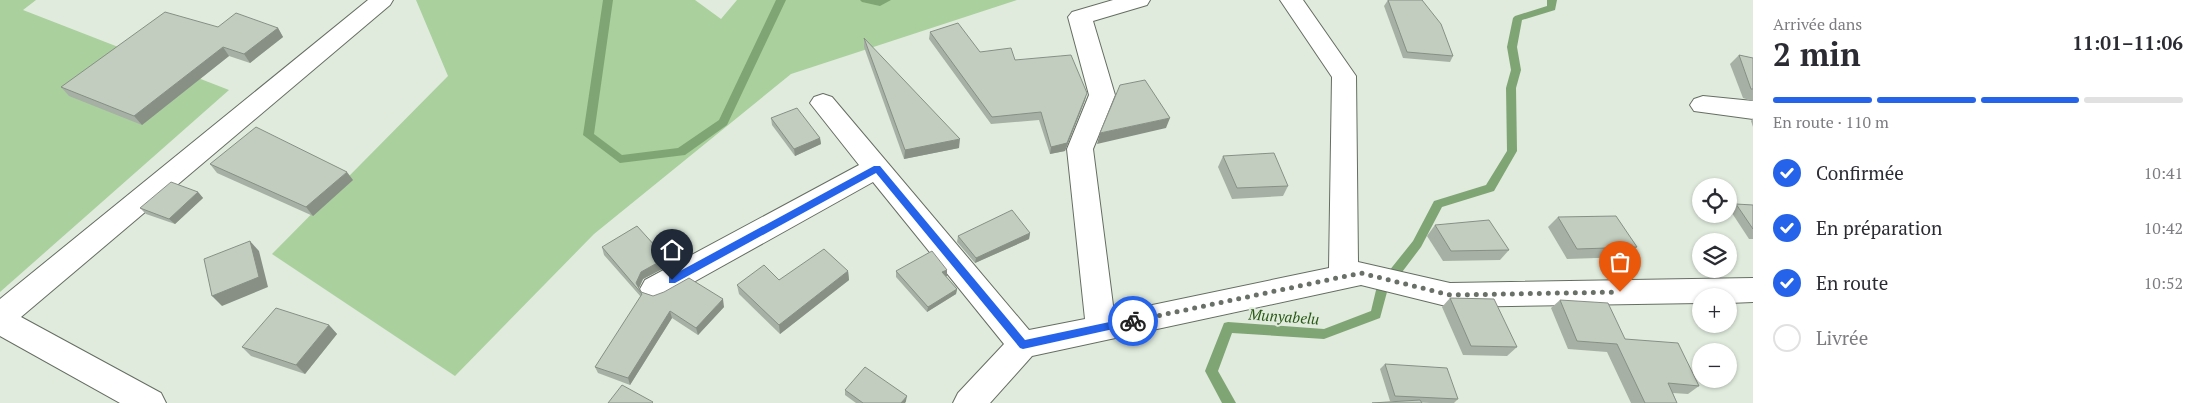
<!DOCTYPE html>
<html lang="fr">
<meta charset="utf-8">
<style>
:root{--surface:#fff;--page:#f7f7f7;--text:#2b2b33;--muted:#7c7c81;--line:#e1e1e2;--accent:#2563eb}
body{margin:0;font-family:"PT Serif",serif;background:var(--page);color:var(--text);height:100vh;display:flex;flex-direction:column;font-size:19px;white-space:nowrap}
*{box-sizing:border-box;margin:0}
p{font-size:16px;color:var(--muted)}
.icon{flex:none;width:28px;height:28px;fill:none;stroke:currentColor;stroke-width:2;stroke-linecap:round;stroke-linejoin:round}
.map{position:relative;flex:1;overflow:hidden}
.details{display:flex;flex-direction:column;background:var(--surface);width:450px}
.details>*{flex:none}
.buttons{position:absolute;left:1692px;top:178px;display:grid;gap:10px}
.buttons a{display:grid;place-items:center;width:45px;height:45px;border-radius:50%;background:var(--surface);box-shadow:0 1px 4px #0004;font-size:25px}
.pin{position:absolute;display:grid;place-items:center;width:42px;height:42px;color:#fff;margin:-51px -21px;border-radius:50% 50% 50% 0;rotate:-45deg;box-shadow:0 0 5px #0007}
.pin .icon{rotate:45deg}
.courier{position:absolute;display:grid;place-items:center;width:50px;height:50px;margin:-25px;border:4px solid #2563eb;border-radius:50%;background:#fff;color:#222;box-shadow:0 1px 6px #0007}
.head em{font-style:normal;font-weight:700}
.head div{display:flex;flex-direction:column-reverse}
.head{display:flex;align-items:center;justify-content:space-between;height:85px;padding:0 20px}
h1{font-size:32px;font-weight:700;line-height:38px}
.bar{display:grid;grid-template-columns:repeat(4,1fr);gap:8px 5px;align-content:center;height:60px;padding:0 20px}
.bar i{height:6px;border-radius:4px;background:var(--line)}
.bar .selected{background:var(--accent)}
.bar p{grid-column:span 4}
ol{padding:0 20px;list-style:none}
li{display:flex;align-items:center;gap:15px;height:55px}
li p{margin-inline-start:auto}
li .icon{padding:5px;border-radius:50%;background:var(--accent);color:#fff;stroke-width:4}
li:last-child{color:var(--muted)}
li i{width:28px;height:28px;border:2px solid var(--line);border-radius:50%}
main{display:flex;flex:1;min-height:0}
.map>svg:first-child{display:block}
.green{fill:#a9d09d}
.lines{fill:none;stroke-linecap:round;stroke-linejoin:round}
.stream{fill:#7fa574;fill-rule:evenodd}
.minor-casing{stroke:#656e62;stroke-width:2}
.minor{fill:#fff;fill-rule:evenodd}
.wall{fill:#a7b0a4}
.shaded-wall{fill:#889086}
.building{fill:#c2cdbf;stroke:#889086}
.route{fill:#2563eb}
.done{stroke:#697067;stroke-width:5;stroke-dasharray:0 9}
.labels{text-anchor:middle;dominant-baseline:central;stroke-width:4;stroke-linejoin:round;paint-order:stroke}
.water-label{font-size:15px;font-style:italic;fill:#285915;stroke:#e0ebdd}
</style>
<main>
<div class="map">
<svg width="1753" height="403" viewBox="0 0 1753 403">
<rect width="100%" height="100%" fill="#e0ebdd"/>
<!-- green -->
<g class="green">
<polygon points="0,0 36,0 23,10 229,90 0,292"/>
<polygon points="416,0 695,0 721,19 737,0 1017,0 791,74 594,234 455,376 272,254 448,76"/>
</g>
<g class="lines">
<!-- stream -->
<g class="stream">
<polygon points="603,0 613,0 594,134 622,155 678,148 719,120 776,0 786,0 727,125 685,155 620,163 583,135"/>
<polygon points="860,0 891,0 880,6 862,2"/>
<polygon points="1547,0 1557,0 1555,10 1522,20 1517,47 1521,70 1516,88 1517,151 1494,191 1442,207 1421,247 1387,292 1380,318 1324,339 1232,333 1218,371 1236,403 1222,403 1205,371 1224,323 1228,322 1324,329 1371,311 1377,286 1413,241 1434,201 1486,185 1507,151 1506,88 1511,70 1507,47 1513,18 1515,16 1547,6"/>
</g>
<!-- minor casing -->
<g class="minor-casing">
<g id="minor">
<polygon points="368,0 393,0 390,5 21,317 161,393 166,403 120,403 0,336 0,299"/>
<polygon points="1113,0 1150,0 1147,5 1093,21 1115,95 1093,149 1114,313 1329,268 1332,77 1280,0 1303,0 1356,76 1358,262 1450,283 1753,278 1753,302 1729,303 1729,296 1701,296 1701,303 1450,307 1361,285 1032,356 990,403 953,403 958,393 1004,344 873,182 665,298 655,301 645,298 640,289 645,280 859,165 810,103 814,97 823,94 832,97 1029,330 1085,319 1067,149 1089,95 1068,17 1072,12"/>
<polygon points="1703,96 1753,101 1753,119 1694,111 1690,105 1694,99"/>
</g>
</g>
<!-- minor -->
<use href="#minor" class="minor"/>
</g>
<!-- wall -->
<g class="wall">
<polygon points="1388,0 1453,56 1450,62 1403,58 1384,6"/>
<polygon points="218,27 278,28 283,37 250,63 229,56 142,125 69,96 61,87"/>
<polygon points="930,32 980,52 1015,60 1085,100 1065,151 1050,154 1039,120 991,124 929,39"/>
<polygon points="864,38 959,148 904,159 864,47"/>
<polygon points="1739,55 1753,58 1753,101 1743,98 1730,64"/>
<polygon points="771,118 820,138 821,144 795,156 772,125"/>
<polygon points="1753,118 1753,127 1751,121"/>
<polygon points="1223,156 1288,186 1283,196 1232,199 1218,167"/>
<polygon points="210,164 353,180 313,216 217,173"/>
<polygon points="198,192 203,198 175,224 146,214 140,208"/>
<polygon points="1736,204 1753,205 1753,239 1749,239 1730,210"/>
<polygon points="1558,217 1637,247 1626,257 1567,259 1548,227"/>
<polygon points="1435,225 1509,250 1500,260 1443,261 1427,236"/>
<polygon points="1030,233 1029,239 975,263 957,242 958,236"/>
<polygon points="602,247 666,258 668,266 643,279 639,288 641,292 653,296 724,307 698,335 672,318 630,385 598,373 595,367 641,297 604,255"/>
<polygon points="947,270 947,276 946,276 957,289 956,294 927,312 896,277 896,271"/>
<polygon points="848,271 849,280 780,334 739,294 737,285"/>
<polygon points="1450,298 1517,347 1507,356 1463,355 1442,307"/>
<polygon points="1560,300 1625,339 1699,386 1688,394 1673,393 1677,403 1631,403 1607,352 1568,349 1551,308"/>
<polygon points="329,325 337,334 305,374 251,356 242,347"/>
<polygon points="1385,364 1458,399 1454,403 1430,403 1390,401 1380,369"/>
<polygon points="845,390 906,401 905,403 856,403 845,395"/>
</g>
<!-- shaded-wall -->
<g class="shaded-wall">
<polygon points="278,28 283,37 250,63 244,54"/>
<polygon points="223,47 229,56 142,125 134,116"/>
<polygon points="1087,93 1085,100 1065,151 1050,154 1051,147"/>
<polygon points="1170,118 1166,128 1097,144 1100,133"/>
<polygon points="820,138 821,144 795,156 794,149"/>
<polygon points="960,139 959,148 904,159 905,150"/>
<polygon points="347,172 353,180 313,216 306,207"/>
<polygon points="198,192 203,198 175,224 169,219"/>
<polygon points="1030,233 1029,239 975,263 976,258"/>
<polygon points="250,241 259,251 268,287 222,306 212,296"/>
<polygon points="666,258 668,266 643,279 638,290 636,283 641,272"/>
<polygon points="947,270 947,276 942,278 942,272"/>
<polygon points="848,271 849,280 780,334 779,325"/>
<polygon points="957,289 956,294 927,312 928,307"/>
<polygon points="723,299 724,307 698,335 696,328"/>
<polygon points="670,311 672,318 630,385 628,378"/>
<polygon points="329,325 337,334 305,374 296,365"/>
<polygon points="907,396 906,401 905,403 901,403"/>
</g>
<!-- building -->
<g class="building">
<polygon points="1388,0 1422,0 1441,24 1453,56 1407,52"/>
<polygon points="165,12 218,27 236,13 278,28 244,54 223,47 134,116 61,87"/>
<polygon points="958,23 980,52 1011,48 1015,60 1071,55 1087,93 1067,143 1051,147 1041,112 992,117 930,32"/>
<polygon points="864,38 960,139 905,150"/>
<polygon points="1739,55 1753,58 1753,89 1751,89"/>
<polygon points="1145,80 1170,118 1100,133 1120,85"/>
<polygon points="797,108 820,138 794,149 771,118"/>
<polygon points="256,127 347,172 306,207 210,164"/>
<polygon points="1274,153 1288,186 1237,188 1223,156"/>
<polygon points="171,182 198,192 169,219 140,208"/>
<polygon points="1736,204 1753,205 1753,229"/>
<polygon points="1012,210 1030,233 976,258 958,236"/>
<polygon points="1616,216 1637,247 1577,249 1558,217"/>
<polygon points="1489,220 1509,250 1451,251 1435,225"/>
<polygon points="637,226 666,258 641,272 636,283 641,292 653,296 664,292 689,278 723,299 696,328 670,311 628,378 595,367 642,294 602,247"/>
<polygon points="250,241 259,277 212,296 204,259"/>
<polygon points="824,249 848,271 779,325 737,285 764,265 779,280"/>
<polygon points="932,251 947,270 942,272 957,289 928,307 896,271"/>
<polygon points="1450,298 1494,299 1517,347 1471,346"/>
<polygon points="1560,300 1608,303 1625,339 1678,343 1699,386 1668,383 1677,403 1645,403 1617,344 1577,341"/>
<polygon points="276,308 329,325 296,365 242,347"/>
<polygon points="1385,364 1447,368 1458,399 1395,396"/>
<polygon points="865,367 907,396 901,403 863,403 845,390"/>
<polygon points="622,385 653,402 652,403 608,403"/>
<polygon points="1420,400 1422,403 1372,403"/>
</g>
<!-- route -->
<polygon class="route" points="874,166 880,166 1025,340 1133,317 1137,321 1136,324 1023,349 1020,348 876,173 675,283 669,283 669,277"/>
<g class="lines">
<!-- done -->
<polyline class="done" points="1133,321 1361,273 1450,295 1620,292"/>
</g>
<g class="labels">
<!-- water labels -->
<g class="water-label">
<text transform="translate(1284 316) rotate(4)">Munyabelu</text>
</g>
</g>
</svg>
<div class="buttons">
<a><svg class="icon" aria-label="locate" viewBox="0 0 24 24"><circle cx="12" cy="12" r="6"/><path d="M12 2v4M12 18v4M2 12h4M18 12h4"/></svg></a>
<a><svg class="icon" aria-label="layers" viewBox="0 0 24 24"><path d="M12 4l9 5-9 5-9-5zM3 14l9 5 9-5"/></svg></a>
<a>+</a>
<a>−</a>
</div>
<div class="pin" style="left:1620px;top:292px;background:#ea580c"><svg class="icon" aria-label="bag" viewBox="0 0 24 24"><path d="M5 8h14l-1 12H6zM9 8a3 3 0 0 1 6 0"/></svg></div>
<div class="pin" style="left:672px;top:280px;background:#1f2937"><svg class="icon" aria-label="home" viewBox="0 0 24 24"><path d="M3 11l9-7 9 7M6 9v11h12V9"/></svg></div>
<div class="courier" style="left:1133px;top:321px"><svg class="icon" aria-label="bike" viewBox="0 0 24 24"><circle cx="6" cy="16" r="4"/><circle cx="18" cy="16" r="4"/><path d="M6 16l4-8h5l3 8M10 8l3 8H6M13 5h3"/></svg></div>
</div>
<section class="details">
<div class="head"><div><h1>2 min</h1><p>Arrivée dans</p></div><em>11:01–11:06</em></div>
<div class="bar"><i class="selected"></i><i class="selected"></i><i class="selected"></i><i></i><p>En route · 110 m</p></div>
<ol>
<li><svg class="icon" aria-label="check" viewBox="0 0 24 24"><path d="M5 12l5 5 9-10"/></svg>Confirmée<p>10:41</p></li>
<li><svg class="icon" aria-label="check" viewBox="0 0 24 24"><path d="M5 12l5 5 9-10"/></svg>En préparation<p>10:42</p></li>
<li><svg class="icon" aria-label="check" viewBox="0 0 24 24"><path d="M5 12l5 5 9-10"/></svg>En route<p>10:52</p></li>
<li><i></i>Livrée</li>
</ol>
</section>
</main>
